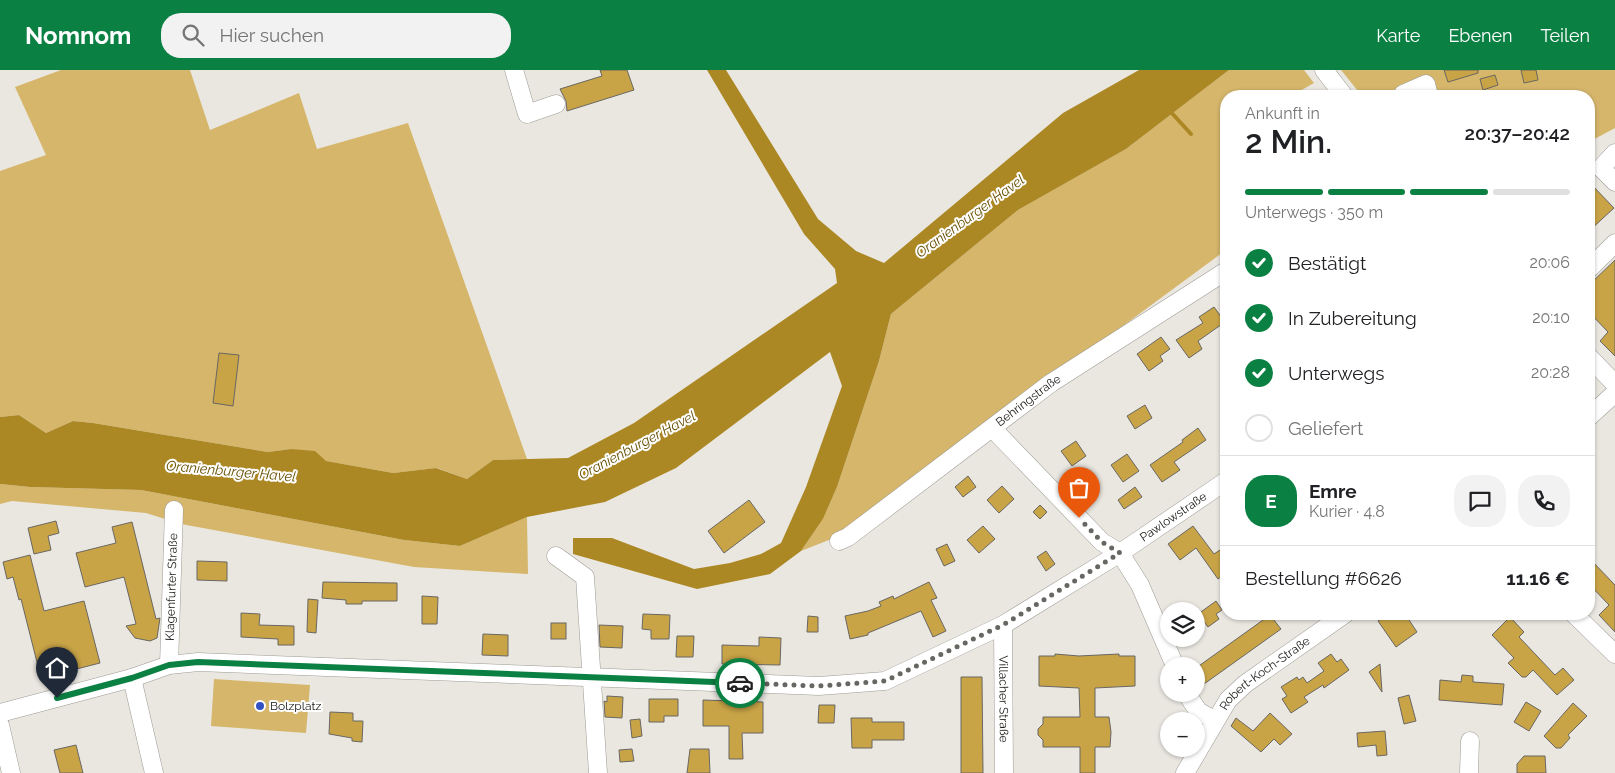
<!DOCTYPE html>
<html lang="de">
<meta charset="utf-8">
<style>
:root{--surface:#fff;--page:#f2f2f2;--text:#202124;--muted:#757577;--line:#e0e0e0;--accent:#0b8043}
body{margin:0;font-family:Raleway,sans-serif;background:var(--page);color:var(--text);height:100vh;display:flex;flex-direction:column;font-size:19px;white-space:nowrap}
*{box-sizing:border-box;margin:0}
p{font-size:16px;color:var(--muted)}
.icon{flex:none;width:28px;height:28px;fill:none;stroke:currentColor;stroke-width:2;stroke-linecap:round;stroke-linejoin:round}
.map{position:relative;flex:1;overflow:hidden}
.side{position:absolute;left:1220px;top:20px;width:375px;height:530px;display:flex;flex-direction:column;background:var(--surface);border-radius:20px;box-shadow:0 1px 4px #0004}
.side>*{flex:none}
.controls{position:absolute;left:1160px;top:532px;display:grid;gap:10px}
.controls a{display:grid;place-items:center;width:45px;height:45px;border-radius:50%;background:var(--surface);box-shadow:0 1px 4px #0004;font-size:25px}
.pin{position:absolute;display:grid;place-items:center;width:42px;height:42px;color:#fff;margin:-51px -21px;border-radius:50% 50% 50% 0;rotate:-45deg;box-shadow:0 0 5px #0007}
.pin .icon{rotate:45deg}
.courier{position:absolute;display:grid;place-items:center;width:50px;height:50px;margin:-25px;border:4px solid #0b8043;border-radius:50%;background:#fff;color:#222;box-shadow:0 1px 6px #0007}
.head em{font-style:normal;font-weight:600}
.head div{display:flex;flex-direction:column-reverse}
.head{display:flex;align-items:center;justify-content:space-between;height:85px;padding:0 25px}
h1{font-size:32px;font-weight:600;line-height:38px}
.bar{display:grid;grid-template-columns:repeat(4,1fr);gap:8px 5px;align-content:center;height:60px;padding:0 25px}
.bar i{height:6px;border-radius:4px;background:var(--line)}
.bar .active{background:var(--accent)}
.bar p{grid-column:span 4}
.line{display:flex;align-items:center;gap:12px;padding:0 25px;border-top:1px solid var(--line)}
.line div{flex:1}
.round{display:grid;place-items:center;flex:none;width:52px;height:52px;border-radius:20px;background:var(--page)}
ol{padding:0 25px;list-style:none}
li{display:flex;align-items:center;gap:15px;height:55px}
li p{margin-inline-start:auto}
li .icon{padding:5px;border-radius:50%;background:var(--accent);color:#fff;stroke-width:4}
li:last-child{color:var(--muted)}
li i{width:28px;height:28px;border:2px solid var(--line);border-radius:50%}
header{display:flex;align-items:center;gap:30px;box-sizing:border-box;height:70px;padding:0 25px;background:var(--accent);color:#fff}
header strong{font-size:24px}
nav{display:flex;gap:28px;margin-inline-start:auto;font-size:18px}
.search{width:350px;height:45px;background:var(--page);display:flex;align-items:center;gap:12px;box-sizing:border-box;padding:0 18px;border-radius:20px;color:var(--muted);font-size:19px}
.map>svg:first-child{display:block}
.green{fill:#d5b66b}
.water{fill:#ac8825}
.lines{fill:none;stroke-linecap:round;stroke-linejoin:round}
.stream{stroke:#ac8825;stroke-width:4}
.building{fill:#c9a447;stroke:#696762}
.minor-casing{stroke:#9d9b95;stroke-width:19}
.minor{stroke:#fff;stroke-width:18}
.done{stroke:#676662;stroke-width:5;stroke-dasharray:0 9}
.route{stroke:#0b8043;stroke-width:6}
.poi-dot{fill:#3251c2;stroke:#fff;stroke-width:2}
.labels{text-anchor:middle;dominant-baseline:central;stroke-width:4;stroke-linejoin:round;paint-order:stroke}
.street-label{font-size:12px;fill:#20201d;stroke:#fff}
.poi-label{font-size:12px;fill:#20201d;stroke:#fff;text-anchor:start}
.water-label{font-size:14px;font-style:italic;fill:#684f03;stroke:#fff}
</style>
<header>
<strong>Nomnom</strong>
<div class="search"><svg class="icon" aria-label="search" viewBox="0 0 24 24"><circle cx="10" cy="10" r="6"/><path d="M15 15l6 6"/></svg>Hier suchen</div>
<nav><a>Karte</a><a>Ebenen</a><a>Teilen</a></nav>
</header>
<div class="map">
<svg width="1615" height="703" viewBox="0 0 1615 703">
<rect width="100%" height="100%" fill="#eae7e1"/>
<!-- green -->
<g class="green">
<polygon points="61,0 190,0 210,60 299,23 317,79 408,53 527,389 493,390 467,409 437,398 393,403 325,391 291,379 268,382 93,353 73,351 46,363 19,345 0,347 0,101 46,85 15,17"/>
<polygon points="1229,0 1304,0 1314,13 1291,26 1226,26 1226,180 994,351 849,462 801,481 823,449 837,417 879,291 891,244 1018,140 1126,79"/>
<polygon points="1341,0 1615,0 1615,58 1589,72 1589,26 1362,26"/>
<polygon points="0,414 30,417 141,420 404,470 460,476 527,447 528,504 414,497 181,454 146,443 12,431 0,434"/>
<polygon points="214,609 310,615 306,663 211,656"/>
</g>
<!-- water -->
<polygon class="water" points="707,0 726,0 818,149 856,181 884,193 1063,43 1139,0 1229,0 1126,79 1018,140 891,244 879,291 837,417 823,449 801,481 770,504 697,519 573,484 573,468 612,468 694,499 730,493 761,484 781,473 806,417 842,316 830,282 676,398 605,432 527,447 460,476 404,470 141,420 30,417 0,414 0,347 19,345 46,363 73,351 93,353 268,382 291,379 315,381 326,391 393,403 436,398 467,409 493,390 568,388 634,353 837,213 835,199 804,164"/>
<g class="lines">
<!-- stream -->
<polyline class="stream" points="1169,40 1191,64"/>
</g>
<!-- building -->
<g class="building">
<polygon points="600,0 627,0 634,20 567,41 566,31 560,19 602,6"/>
<polygon points="1444,0 1478,0 1478,3 1448,12"/>
<polygon points="1521,0 1536,0 1538,10 1524,13"/>
<polygon points="1495,5 1498,15 1483,20 1480,9"/>
<polygon points="1589,112 1614,138 1589,161"/>
<polygon points="1615,190 1615,286 1600,271 1608,262 1589,242 1589,215"/>
<polygon points="1214,237 1225,252 1198,271 1202,279 1189,288 1176,270 1203,253 1199,247"/>
<polygon points="1161,267 1170,279 1160,286 1163,291 1149,301 1137,284"/>
<polygon points="219,283 239,285 233,336 213,333"/>
<polygon points="1145,335 1152,348 1135,359 1127,346"/>
<polygon points="1198,358 1206,370 1174,392 1180,400 1162,412 1150,395 1183,372 1182,370"/>
<polygon points="1076,371 1086,386 1072,396 1061,381"/>
<polygon points="1127,384 1139,401 1123,412 1111,395"/>
<polygon points="968,406 976,417 963,427 955,417"/>
<polygon points="1002,416 1014,429 999,443 987,430"/>
<polygon points="1135,417 1142,427 1124,439 1118,430"/>
<polygon points="749,430 765,452 724,483 708,461"/>
<polygon points="1040,435 1047,442 1040,449 1033,442"/>
<polygon points="56,451 59,463 48,466 51,480 34,484 28,458"/>
<polygon points="132,452 156,549 160,548 157,568 150,571 135,568 126,556 136,554 124,507 85,517 76,483 116,473 112,457"/>
<polygon points="983,456 995,469 979,483 967,470"/>
<polygon points="1193,456 1214,484 1220,480 1226,490 1226,503 1218,509 1196,478 1180,490 1168,474"/>
<polygon points="947,474 955,491 944,496 936,479"/>
<polygon points="1046,481 1055,494 1046,501 1037,487"/>
<polygon points="30,485 44,541 84,531 100,593 41,608 21,529 19,530 13,507 7,509 3,492"/>
<polygon points="1589,488 1615,515 1615,562 1599,545 1609,535 1589,514"/>
<polygon points="197,491 227,492 227,511 197,510"/>
<polygon points="323,512 397,513 397,531 362,531 362,534 346,534 346,530 322,528"/>
<polygon points="929,512 937,528 931,530 946,561 933,567 921,541 868,563 868,565 850,569 845,546 868,541 881,536 879,532 893,526 894,529"/>
<polygon points="422,526 438,527 437,554 422,554"/>
<polygon points="308,529 318,530 316,563 307,562"/>
<polygon points="1216,531 1222,540 1216,544 1219,549 1208,557 1198,544"/>
<polygon points="241,543 260,544 259,555 294,556 294,575 278,575 278,569 241,567"/>
<polygon points="643,544 670,545 669,569 651,569 651,560 642,559"/>
<polygon points="1389,544 1405,544 1417,562 1396,577 1378,551"/>
<polygon points="1270,545 1281,559 1204,614 1196,603 1196,598"/>
<polygon points="808,546 818,547 818,562 807,562"/>
<polygon points="1510,547 1524,562 1519,567 1555,605 1563,598 1574,610 1557,625 1533,600 1526,607 1522,607 1508,593 1514,588 1492,565"/>
<rect x="551" y="553" width="15" height="16"/>
<polygon points="599,555 623,556 622,578 600,577"/>
<polygon points="483,564 508,565 508,586 482,585"/>
<polygon points="677,566 694,566 693,587 676,587"/>
<polygon points="759,567 781,568 780,595 722,594 722,575 759,576"/>
<polygon points="1055,584 1079,586 1119,584 1119,586 1135,586 1135,616 1095,618 1095,647 1109,647 1111,662 1110,677 1095,677 1095,703 1080,703 1080,677 1043,677 1043,670 1038,665 1038,659 1043,654 1043,647 1080,647 1079,618 1039,616 1039,586 1055,586"/>
<polygon points="1331,584 1337,592 1341,589 1349,600 1324,618 1323,615 1304,627 1308,632 1291,643 1282,629 1287,626 1281,617 1297,607 1299,610 1303,607 1307,613 1324,601 1318,593"/>
<polygon points="1380,594 1382,622 1369,602"/>
<polygon points="1462,605 1473,606 1473,612 1504,614 1502,635 1439,630 1440,610 1461,612"/>
<polygon points="961,607 982,607 983,703 961,703"/>
<polygon points="1409,625 1416,651 1404,654 1398,628"/>
<polygon points="607,626 623,627 622,648 605,647 604,631 607,632"/>
<polygon points="649,629 678,629 678,646 664,646 664,652 649,652"/>
<polygon points="703,630 763,632 763,663 742,663 743,689 729,689 729,656 703,656"/>
<polygon points="1526,632 1541,641 1529,661 1514,652"/>
<polygon points="1573,633 1587,646 1568,665 1570,668 1561,678 1556,678 1544,666"/>
<polygon points="819,635 835,635 834,653 818,653"/>
<polygon points="330,642 353,643 353,651 363,651 362,672 352,671 352,668 329,664"/>
<polygon points="1270,643 1292,664 1280,675 1274,669 1261,682 1231,656 1236,648 1253,661"/>
<polygon points="851,648 872,648 872,652 904,652 904,670 872,670 872,678 852,678"/>
<polygon points="640,649 642,666 632,668 630,650"/>
<polygon points="1385,661 1387,685 1377,686 1376,675 1358,677 1357,663"/>
<polygon points="76,675 83,703 60,703 54,680"/>
<polygon points="632,679 634,691 620,692 619,680"/>
<polygon points="690,679 709,679 710,703 687,703"/>
<polygon points="1524,686 1545,686 1546,703 1517,703 1517,694"/>
</g>
<g class="lines">
<!-- minor casing -->
<g class="minor-casing">
<g id="minor">
<polyline points="514,0 527,44 556,34"/>
<polyline points="1324,0 1344,26"/>
<polyline points="1403,24 1426,14 1429,26"/>
<polyline points="1615,83 1601,98 1615,112"/>
<polyline points="1589,199 1615,173"/>
<polyline points="1589,287 1615,314"/>
<polyline points="1589,347 1615,323"/>
<polyline points="993,359 1102,472 1120,483 1140,515 1175,596"/>
<path id="s1" d="M839,471l9,-4 203,-154 175,-112"/>
<polyline points="556,486 585,507 598,703"/>
<polyline points="1574,544 1615,584"/>
<path id="s2" d="M1003,555l1,148"/>
<path id="s3" d="M169,595l5,-155"/>
<polyline points="132,608 154,703"/>
<polyline points="1187,624 1198,641 1214,650"/>
<path id="s4" d="M0,643l132,-35 37,-13 29,-3 621,24 66,-5 118,-56 117,-72 106,-72"/>
<polyline points="0,655 11,703"/>
<path id="s5" d="M1185,703l43,-73 17,-16 100,-70"/>
<polyline points="1469,703 1470,671"/>
</g>
</g>
<!-- minor -->
<use href="#minor" class="minor"/>
</g>
<g class="lines">
<!-- done -->
<polyline class="done" points="740,613 819,616 885,611 1003,555 1120,483 1102,472 1079,448"/>
<!-- route -->
<polyline class="route" points="57,628 132,608 169,595 198,592 740,613"/>
</g>
<!-- markers -->
<circle class="poi-dot" cx="260" cy="636" r="5"/>
<g class="labels">
<!-- street labels -->
<g class="street-label">
<text stroke="none"><textPath href="#s1" startOffset="236">Behringstraße</textPath></text>
<text stroke="none"><textPath href="#s4" startOffset="1225">Pawlowstraße</textPath></text>
<text stroke="none"><textPath href="#s3" startOffset="78">Klagenfurter Straße</textPath></text>
<text stroke="none"><textPath href="#s5" startOffset="130">Robert-Koch-Straße</textPath></text>
<text stroke="none"><textPath href="#s2" startOffset="74">Villacher Straße</textPath></text>
</g>
<!-- poi labels -->
<g class="poi-label">
<text x="270" y="636">Bolzplatz</text>
</g>
<!-- water labels -->
<g class="water-label">
<text transform="translate(970 146) rotate(-36)">Oranienburger Havel</text>
<text transform="translate(637 375) rotate(-28)">Oranienburger Havel</text>
<text transform="translate(231 401) rotate(5)">Oranienburger Havel</text>
</g>
</g>
</svg>
<div class="controls">
<a><svg class="icon" aria-label="layers" viewBox="0 0 24 24"><path d="M12 4l9 5-9 5-9-5zM3 14l9 5 9-5"/></svg></a>
<a>+</a>
<a>−</a>
</div>
<div class="pin" style="left:1079px;top:448px;background:#ea580c"><svg class="icon" aria-label="bag" viewBox="0 0 24 24"><path d="M5 8h14l-1 12H6zM9 8a3 3 0 0 1 6 0"/></svg></div>
<div class="pin" style="left:57px;top:628px;background:#1f2937"><svg class="icon" aria-label="home" viewBox="0 0 24 24"><path d="M3 11l9-7 9 7M6 9v11h12V9"/></svg></div>
<div class="courier" style="left:740px;top:613px"><svg class="icon" aria-label="car" viewBox="0 0 24 24"><path d="M5 17H2v-5l4-1 3-4h7l3 4 3 1v5h-3M9 17h6M6 11h13"/><circle cx="7" cy="17" r="2"/><circle cx="17" cy="17" r="2"/></svg></div>
<section class="side">
<div class="head"><div><h1>2 Min.</h1><p>Ankunft in</p></div><em>20:37–20:42</em></div>
<div class="bar"><i class="active"></i><i class="active"></i><i class="active"></i><i></i><p>Unterwegs · 350 m</p></div>
<ol>
<li><svg class="icon" aria-label="check" viewBox="0 0 24 24"><path d="M5 12l5 5 9-10"/></svg>Bestätigt<p>20:06</p></li>
<li><svg class="icon" aria-label="check" viewBox="0 0 24 24"><path d="M5 12l5 5 9-10"/></svg>In Zubereitung<p>20:10</p></li>
<li><svg class="icon" aria-label="check" viewBox="0 0 24 24"><path d="M5 12l5 5 9-10"/></svg>Unterwegs<p>20:28</p></li>
<li><i></i>Geliefert</li>
</ol>
<div class="line" style="height:90px"><b class="round" style="background:var(--accent);color:#fff">E</b><div><b>Emre</b><p>Kurier · 4.8</p></div><a class="round"><svg class="icon" aria-label="chat" viewBox="0 0 24 24"><path d="M4 5h16v11H9l-5 4z"/></svg></a><a class="round"><svg class="icon" aria-label="phone" viewBox="0 0 24 24"><path d="M5 4h4l2 5-3 2q2 4 5 5l2-3 5 2v4C11 20 4 13 5 4z"/></svg></a></div>
<div class="line" style="height:65px"><div>Bestellung #6626</div><b>11.16 €</b></div>
</section>
</div>
